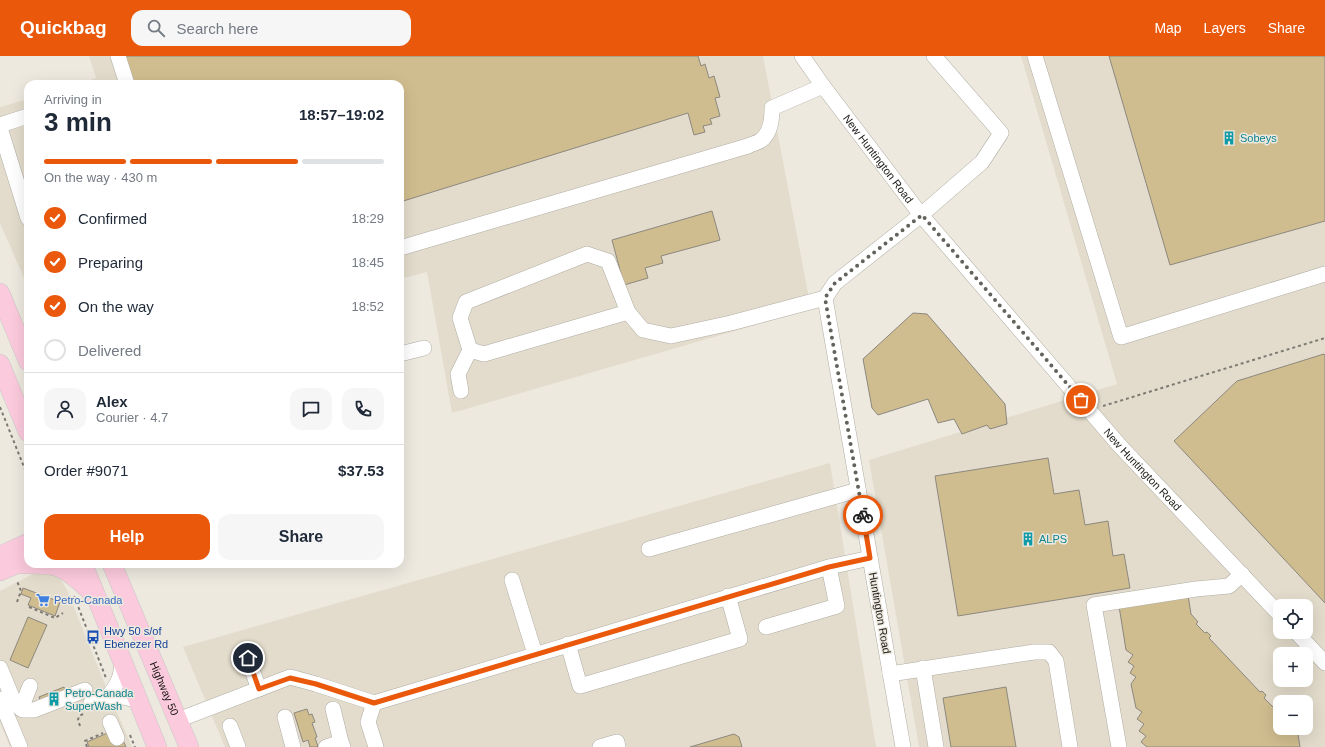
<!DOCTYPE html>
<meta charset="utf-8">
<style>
:root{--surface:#fff;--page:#f6f6f7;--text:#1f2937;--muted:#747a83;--line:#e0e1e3;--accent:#ea580c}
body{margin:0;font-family:Helvetica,sans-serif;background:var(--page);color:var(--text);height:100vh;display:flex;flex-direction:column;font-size:15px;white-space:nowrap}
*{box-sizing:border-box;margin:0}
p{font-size:13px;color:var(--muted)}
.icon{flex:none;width:22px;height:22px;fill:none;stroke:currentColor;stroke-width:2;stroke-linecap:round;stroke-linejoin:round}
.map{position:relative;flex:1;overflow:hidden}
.sheet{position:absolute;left:24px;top:24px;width:380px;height:488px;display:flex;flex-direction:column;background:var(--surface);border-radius:12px;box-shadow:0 4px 16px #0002}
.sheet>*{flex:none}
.fabs{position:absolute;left:1273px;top:543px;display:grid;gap:8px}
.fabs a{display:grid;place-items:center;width:40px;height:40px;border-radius:8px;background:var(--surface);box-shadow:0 4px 16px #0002;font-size:20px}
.pin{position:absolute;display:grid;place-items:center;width:34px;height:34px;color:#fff;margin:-17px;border:2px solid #fff;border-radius:50%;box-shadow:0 1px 4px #0007}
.courier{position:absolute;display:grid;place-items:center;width:40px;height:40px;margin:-20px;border:3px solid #ea580c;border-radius:50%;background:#fff;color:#222;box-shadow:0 1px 5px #0007}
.headline em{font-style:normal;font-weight:600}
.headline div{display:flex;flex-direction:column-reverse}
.headline{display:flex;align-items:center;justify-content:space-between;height:68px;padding:0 20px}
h1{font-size:26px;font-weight:600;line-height:30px}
.bar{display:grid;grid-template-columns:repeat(4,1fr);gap:6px 4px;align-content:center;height:48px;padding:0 20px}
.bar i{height:5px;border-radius:3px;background:var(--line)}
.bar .current{background:var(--accent)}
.bar p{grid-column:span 4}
.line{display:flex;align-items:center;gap:10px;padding:0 20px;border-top:1px solid var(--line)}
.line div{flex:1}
.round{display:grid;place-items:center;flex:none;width:42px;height:42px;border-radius:12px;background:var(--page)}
ol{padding:0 20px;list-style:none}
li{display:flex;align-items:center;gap:12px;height:44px}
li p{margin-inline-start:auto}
li .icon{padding:4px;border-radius:50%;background:var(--accent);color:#fff;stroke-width:4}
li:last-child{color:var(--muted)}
li i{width:22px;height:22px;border:2px solid var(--line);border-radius:50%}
.button{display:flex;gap:8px;margin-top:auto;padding:8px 20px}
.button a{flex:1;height:46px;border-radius:12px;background:var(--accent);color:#fff;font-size:16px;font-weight:600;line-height:46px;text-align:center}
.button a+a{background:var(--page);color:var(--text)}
header{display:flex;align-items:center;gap:24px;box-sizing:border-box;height:56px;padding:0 20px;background:var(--accent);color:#fff}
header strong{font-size:19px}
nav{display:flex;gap:22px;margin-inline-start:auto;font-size:14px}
.search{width:280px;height:36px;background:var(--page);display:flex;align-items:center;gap:10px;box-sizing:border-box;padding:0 14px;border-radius:12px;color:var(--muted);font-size:15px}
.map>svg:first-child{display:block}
.built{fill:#e3dccc;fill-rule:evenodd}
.building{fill:#d0bd8f;stroke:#8c887f}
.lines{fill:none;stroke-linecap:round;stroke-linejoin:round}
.minor-casing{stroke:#afaca3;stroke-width:16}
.major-casing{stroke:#c8c8c7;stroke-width:20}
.path{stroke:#7d7a74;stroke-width:2;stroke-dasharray:3 3;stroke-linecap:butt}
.minor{stroke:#fff;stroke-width:15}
.major{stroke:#fbcadc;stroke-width:19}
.done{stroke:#64625c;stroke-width:4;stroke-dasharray:0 7.2}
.route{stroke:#ea580c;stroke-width:5}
.labels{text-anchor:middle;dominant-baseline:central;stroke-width:3;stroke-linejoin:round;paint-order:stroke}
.culture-label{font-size:11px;fill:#0d838f;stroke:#ede9df;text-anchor:start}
.street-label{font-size:11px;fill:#1a1915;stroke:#ede9df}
.shop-label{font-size:11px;fill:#366cbe;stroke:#ede9df;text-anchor:start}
.transit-label{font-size:11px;fill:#164399;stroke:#ede9df;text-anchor:start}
</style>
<header>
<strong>Quickbag</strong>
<div class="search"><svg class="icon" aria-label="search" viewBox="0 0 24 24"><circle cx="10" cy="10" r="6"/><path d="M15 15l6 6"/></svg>Search here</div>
<nav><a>Map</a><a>Layers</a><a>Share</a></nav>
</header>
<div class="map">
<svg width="1325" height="691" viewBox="0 0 1325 691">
<rect width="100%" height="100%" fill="#ede9df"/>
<!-- built -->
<g class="built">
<polygon points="89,0 763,0 811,253 452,357 427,216 400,223 400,28 78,28 96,22"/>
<path d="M1021,0h304v691h-406l-50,-287 248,-76zM1280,550h26v26h-26zM1280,598h26v26h-26zM1280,646h26v26h-26z"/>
<polygon points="28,43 28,231 0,167 0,51"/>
<polygon points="830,407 876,691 225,691 183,591"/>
<polygon points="46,517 59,521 67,534 106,631 132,691 10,691 0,667 0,535 33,518"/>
</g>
<!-- building -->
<g class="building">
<polygon points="125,0 698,0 701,10 705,8 709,22 714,20 720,41 715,42 720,60 710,63 712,68 703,70 705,76 694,79 688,57 400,146 400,28 133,28"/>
<polygon points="1109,0 1325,0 1325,165 1170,209"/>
<polygon points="712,155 720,184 661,200 663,207 645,212 648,222 624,229 612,184"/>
<polygon points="913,257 927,258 1005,348 1007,368 990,373 987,369 962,378 954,363 938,367 928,343 878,359 872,352 863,303"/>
<polygon points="1324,298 1325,299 1325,547 1174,385 1237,325"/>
<polygon points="1048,402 1054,438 1079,434 1085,469 1108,465 1113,500 1124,498 1130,532 958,560 935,420"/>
<polygon points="23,532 60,546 55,560 28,549 31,542 21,538"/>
<polygon points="1188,539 1191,558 1198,566 1196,568 1205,577 1207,576 1211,580 1209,582 1260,636 1262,635 1266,639 1264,642 1273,651 1275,649 1280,654 1280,672 1297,672 1300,691 1147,691 1141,686 1146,680 1139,675 1144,668 1137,663 1142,656 1136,652 1131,628 1136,621 1130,617 1134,610 1128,606 1133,599 1126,594 1119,550"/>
<polygon points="28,561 47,569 28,612 10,604"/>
<polygon points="64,631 70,644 44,655 39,641"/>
<polygon points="1006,631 1016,691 951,691 943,642"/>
<polygon points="307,653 309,659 312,658 315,666 312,667 317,681 315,682 318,690 317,691 310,691 308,684 303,686 294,657"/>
<polygon points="112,675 121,680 126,691 89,691 87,686"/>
<polygon points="734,678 739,681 742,691 690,691"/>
</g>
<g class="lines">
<!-- minor casing -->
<g class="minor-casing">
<g id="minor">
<polyline points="118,0 127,28"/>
<path id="s1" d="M802,0l21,30 98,129 199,231 160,169"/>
<polyline points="1035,0 1121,281 1325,218"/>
<polyline points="0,69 28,60"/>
<polyline points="0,72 28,162"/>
<path d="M400,192l348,-102c3,-2 9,-3 12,-5 11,-7 12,-22 12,-33l51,-22"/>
<polyline points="628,256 484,298 470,294 460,262 466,246 587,198 608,205 628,256 643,274 671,280 731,267 825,242"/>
<polyline points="400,298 424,292"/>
<polyline points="461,335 458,318 470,294"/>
<polyline points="649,493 858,434"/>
<polyline points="512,524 535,598"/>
<polyline points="766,571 837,550 829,511"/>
<polyline points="1296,576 1325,607"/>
<polyline points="568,588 580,630 740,583 728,540"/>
<polyline points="248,603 259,633"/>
<polyline points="0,612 15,648 23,654 34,654 85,634"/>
<polyline points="923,612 936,691"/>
<polyline points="890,618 1034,596 1049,596 1056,605 1070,691"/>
<path d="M108,640c10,-11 14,-21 14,-35"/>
<polyline points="0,643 20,691"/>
<path d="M91,647c19,-7 29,-10 48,-1"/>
<polyline points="374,647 368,666 376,691"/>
<polyline points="21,653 30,630"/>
<polyline points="333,653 341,686"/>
<polyline points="285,661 293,691"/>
<polyline points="178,664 290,621 316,628 374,647 829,511 870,502"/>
<polyline points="110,666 117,682"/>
<polyline points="230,670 238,691"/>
<polyline points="326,691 341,686 343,691"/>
<polyline points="600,691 617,686 618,691"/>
<polyline points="903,691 825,242 835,227 921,159 982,106 1001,77 934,0"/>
<polyline points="1119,691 1094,549 1196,533 1229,530 1242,518"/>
</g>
</g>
<!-- major casing -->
<g class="major-casing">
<g id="major">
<polyline points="0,237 28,305"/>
<polyline points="0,308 28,376"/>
<polyline points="0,500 28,487"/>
<path d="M18,508c12,0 25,-1 37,2 14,3 27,18 38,27"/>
<polyline points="83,508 157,691"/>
<path id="s2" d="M112,508l77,183"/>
<polyline points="0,515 28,503"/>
</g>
</g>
<!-- path -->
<g class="path">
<polyline points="1103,350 1325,282"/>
<polyline points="0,351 28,421"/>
<polyline points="74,540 106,622"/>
<polyline points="17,546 21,535 17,525"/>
<polyline points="29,551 55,562 63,557"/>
<polyline points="80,670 78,664 79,660 83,658"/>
<polyline points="130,679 135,691"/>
<polyline points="87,691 85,685 103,677"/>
</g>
<!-- minor -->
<use href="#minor" class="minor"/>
<!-- major -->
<use href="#major" class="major"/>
</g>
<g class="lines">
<!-- done -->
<polyline class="done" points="863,459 825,242 835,227 922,159 1081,344"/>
<!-- route -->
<polyline class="route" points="248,602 259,633 290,622 316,628 374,647 829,511 870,502 863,459"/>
</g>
<!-- icons -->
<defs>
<g id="building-bare" transform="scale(1.08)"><path d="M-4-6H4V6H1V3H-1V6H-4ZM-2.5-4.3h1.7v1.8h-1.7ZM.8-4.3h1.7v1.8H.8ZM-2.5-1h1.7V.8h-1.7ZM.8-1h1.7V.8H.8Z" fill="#0f9aa8" stroke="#ede9df" stroke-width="2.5" paint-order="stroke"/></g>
<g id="supermarket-bare" transform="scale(1.08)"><path d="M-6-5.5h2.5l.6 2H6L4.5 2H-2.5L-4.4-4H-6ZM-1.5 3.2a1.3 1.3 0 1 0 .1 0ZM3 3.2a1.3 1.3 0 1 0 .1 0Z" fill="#3f7fe0" stroke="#ede9df" stroke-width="2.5" paint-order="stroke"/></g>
<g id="bus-bare" transform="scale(1.08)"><path d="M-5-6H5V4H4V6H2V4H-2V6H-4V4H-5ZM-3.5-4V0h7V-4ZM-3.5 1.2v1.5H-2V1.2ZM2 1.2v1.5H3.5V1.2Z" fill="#1a4fb4" stroke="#ede9df" stroke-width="2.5" paint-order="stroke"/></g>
</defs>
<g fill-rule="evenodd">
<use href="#building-bare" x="1229" y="82"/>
<use href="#building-bare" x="1028" y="483"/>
<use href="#supermarket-bare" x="43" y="544"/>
<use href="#bus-bare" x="93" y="581"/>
<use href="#building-bare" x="54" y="643"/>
</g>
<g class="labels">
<!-- culture labels -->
<g class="culture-label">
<text x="1240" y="82">Sobeys</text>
<text x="1039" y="483">ALPS</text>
<text x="65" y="637">Petro-Canada<tspan x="65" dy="13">SuperWash</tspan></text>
</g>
<!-- street labels -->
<g class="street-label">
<text stroke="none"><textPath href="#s1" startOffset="128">New Huntington Road</textPath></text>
<text stroke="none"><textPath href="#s1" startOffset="536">New Huntington Road</textPath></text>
<text transform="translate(880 557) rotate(80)">Huntington Road</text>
<text stroke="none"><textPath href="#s2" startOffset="135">Highway 50</textPath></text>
</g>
<!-- shop labels -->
<g class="shop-label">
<text x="54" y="544">Petro-Canada</text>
</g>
<!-- transit labels -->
<g class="transit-label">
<text x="104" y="575">Hwy 50 s/of<tspan x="104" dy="13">Ebenezer Rd</tspan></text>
</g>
</g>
</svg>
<div class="fabs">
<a><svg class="icon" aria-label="locate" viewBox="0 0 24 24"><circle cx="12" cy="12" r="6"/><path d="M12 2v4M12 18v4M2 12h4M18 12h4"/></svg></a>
<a>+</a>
<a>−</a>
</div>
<div class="pin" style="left:1081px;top:344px;background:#ea580c"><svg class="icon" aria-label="bag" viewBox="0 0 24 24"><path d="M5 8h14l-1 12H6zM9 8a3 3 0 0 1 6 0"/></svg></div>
<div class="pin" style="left:248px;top:602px;background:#1f2937"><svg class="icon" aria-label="home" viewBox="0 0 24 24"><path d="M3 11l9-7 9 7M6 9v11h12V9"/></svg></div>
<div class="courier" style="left:863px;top:459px"><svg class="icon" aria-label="bike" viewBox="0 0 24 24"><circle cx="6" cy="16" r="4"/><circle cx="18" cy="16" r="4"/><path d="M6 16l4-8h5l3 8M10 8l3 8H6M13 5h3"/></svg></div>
<section class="sheet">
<div class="headline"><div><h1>3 min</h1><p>Arriving in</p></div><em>18:57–19:02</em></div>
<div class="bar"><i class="current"></i><i class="current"></i><i class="current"></i><i></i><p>On the way · 430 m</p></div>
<ol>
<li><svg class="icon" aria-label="check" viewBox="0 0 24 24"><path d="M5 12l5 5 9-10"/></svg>Confirmed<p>18:29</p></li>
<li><svg class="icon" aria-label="check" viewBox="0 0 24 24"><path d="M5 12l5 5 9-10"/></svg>Preparing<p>18:45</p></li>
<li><svg class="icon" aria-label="check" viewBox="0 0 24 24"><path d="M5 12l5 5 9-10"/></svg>On the way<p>18:52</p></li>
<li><i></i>Delivered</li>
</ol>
<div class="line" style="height:72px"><a class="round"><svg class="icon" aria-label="person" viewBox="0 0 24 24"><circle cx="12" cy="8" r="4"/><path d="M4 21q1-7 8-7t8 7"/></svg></a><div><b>Alex</b><p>Courier · 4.7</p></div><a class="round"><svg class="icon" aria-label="chat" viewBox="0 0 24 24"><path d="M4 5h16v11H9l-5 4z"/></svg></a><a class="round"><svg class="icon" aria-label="phone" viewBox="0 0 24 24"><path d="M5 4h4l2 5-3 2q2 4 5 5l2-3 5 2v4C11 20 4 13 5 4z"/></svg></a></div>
<div class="line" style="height:52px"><div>Order #9071</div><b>$37.53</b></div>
<div class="button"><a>Help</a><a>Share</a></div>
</section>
</div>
